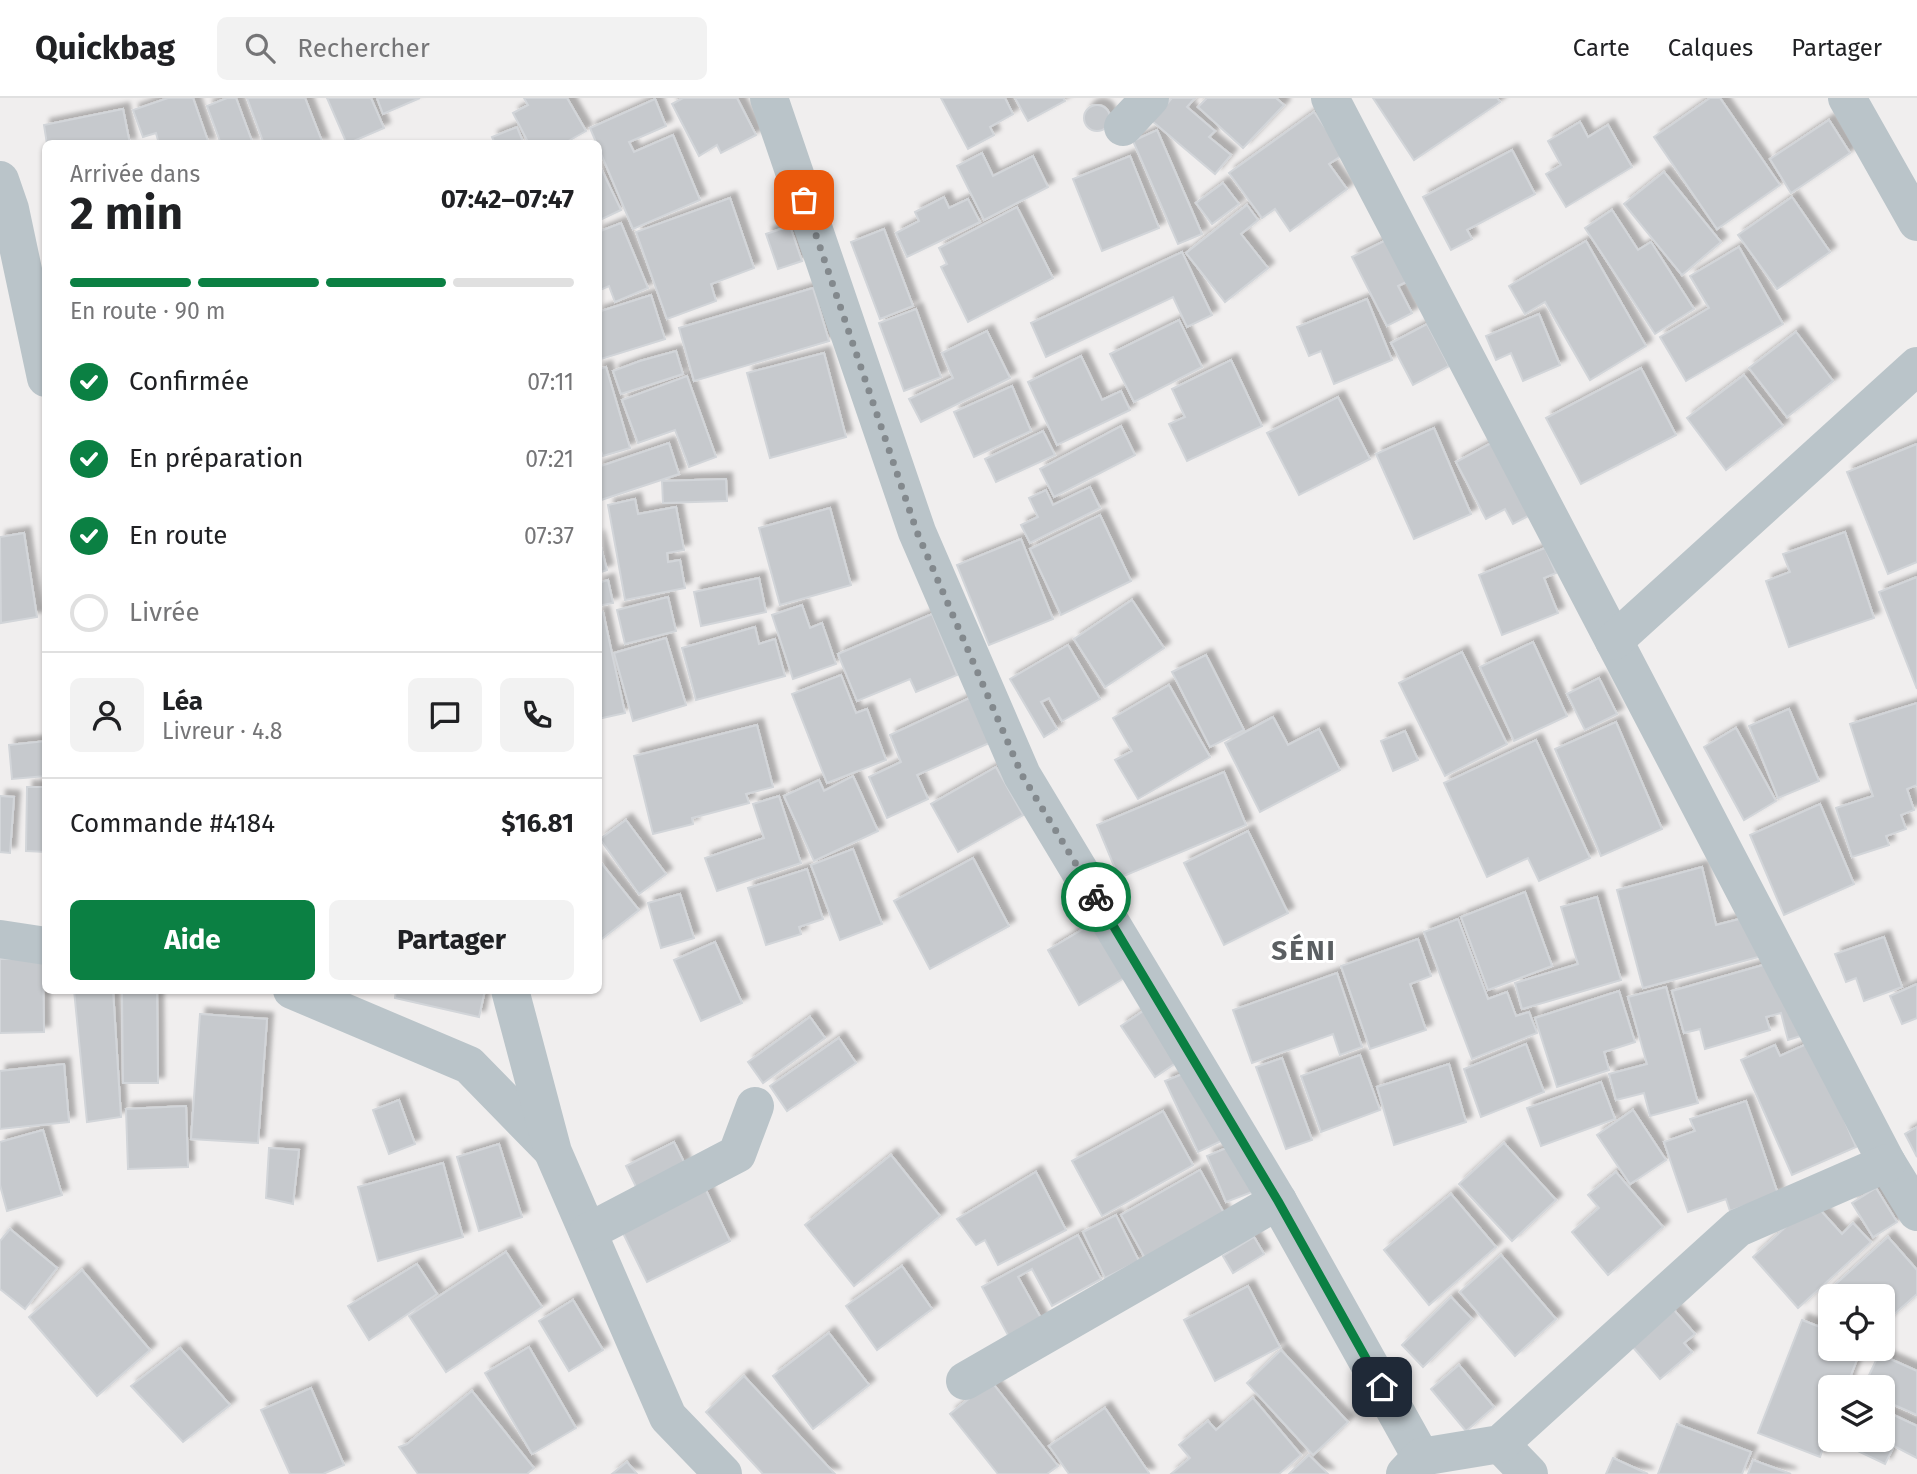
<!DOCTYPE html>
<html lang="fr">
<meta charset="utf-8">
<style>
:root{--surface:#fff;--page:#f2f2f2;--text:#202124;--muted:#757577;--line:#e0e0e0;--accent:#0b8043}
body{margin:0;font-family:"Fira Sans",sans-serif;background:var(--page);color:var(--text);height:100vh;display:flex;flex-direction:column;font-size:26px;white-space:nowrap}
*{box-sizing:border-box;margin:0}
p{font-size:23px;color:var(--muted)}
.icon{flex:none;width:38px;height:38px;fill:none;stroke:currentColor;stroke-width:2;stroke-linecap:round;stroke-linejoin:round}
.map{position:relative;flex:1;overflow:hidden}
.side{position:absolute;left:42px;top:42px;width:560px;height:854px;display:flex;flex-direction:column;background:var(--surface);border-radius:10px;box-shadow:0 2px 5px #0004}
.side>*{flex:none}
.fabs{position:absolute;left:1818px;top:1186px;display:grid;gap:14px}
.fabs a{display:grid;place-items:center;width:77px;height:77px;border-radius:10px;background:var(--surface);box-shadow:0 2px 5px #0004;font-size:35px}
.pin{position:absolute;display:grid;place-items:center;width:60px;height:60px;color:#fff;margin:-30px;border-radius:14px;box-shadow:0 4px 10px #0006}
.courier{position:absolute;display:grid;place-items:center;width:70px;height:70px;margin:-35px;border:5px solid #0b8043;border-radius:50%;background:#fff;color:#222;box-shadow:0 2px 9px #0007}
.overview em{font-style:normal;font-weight:700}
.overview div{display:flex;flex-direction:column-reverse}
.overview{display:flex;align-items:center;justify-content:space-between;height:119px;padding:0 28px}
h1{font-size:46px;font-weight:700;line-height:52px}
.bar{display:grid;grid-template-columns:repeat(4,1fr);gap:10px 7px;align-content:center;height:84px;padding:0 28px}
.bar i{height:9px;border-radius:5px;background:var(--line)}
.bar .on{background:var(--accent)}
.bar p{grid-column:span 4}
.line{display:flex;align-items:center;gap:18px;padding:0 28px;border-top:2px solid var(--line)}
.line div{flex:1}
.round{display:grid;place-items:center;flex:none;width:74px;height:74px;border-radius:10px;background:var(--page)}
ol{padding:0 28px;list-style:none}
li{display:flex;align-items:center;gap:21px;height:77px}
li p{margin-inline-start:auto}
li .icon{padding:7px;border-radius:50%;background:var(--accent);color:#fff;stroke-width:4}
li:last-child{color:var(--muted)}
li i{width:38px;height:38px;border:4px solid var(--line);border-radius:50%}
.button{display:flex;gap:14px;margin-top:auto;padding:14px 28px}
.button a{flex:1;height:80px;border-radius:10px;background:var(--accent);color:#fff;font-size:28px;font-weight:700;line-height:80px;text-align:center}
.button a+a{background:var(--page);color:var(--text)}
header{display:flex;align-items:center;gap:42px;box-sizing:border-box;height:98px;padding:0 35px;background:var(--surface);border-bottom:2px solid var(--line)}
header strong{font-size:33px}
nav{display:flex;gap:38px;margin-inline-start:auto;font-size:24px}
.search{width:490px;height:63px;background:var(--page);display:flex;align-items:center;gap:18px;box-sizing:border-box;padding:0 24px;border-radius:10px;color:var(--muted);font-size:26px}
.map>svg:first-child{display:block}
.building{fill:#c6c9cd;stroke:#d2d5d9;stroke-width:2;filter:url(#shadow)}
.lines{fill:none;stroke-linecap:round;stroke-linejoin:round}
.minor{stroke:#bac4c9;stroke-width:38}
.done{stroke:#83898d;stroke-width:7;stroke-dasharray:0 12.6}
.route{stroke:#0b8043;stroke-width:9}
.labels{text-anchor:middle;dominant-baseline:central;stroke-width:6;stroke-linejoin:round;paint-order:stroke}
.district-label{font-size:28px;font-weight:bold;letter-spacing:2px;fill:#5b5f62;stroke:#fff}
</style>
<header>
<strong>Quickbag</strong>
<div class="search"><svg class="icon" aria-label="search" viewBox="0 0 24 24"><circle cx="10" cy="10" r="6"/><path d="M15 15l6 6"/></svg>Rechercher</div>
<nav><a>Carte</a><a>Calques</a><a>Partager</a></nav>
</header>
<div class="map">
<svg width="1917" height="1376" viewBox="0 0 1917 1376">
<defs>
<filter id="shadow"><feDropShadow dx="6" dy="-6" stdDeviation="2" flood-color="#0004"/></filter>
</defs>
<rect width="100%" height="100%" fill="#f0eeee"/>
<!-- building -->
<g class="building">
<polygon points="168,0 193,0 209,46 159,46 156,35 143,39 133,12"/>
<polygon points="227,0 236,0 253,46 221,46 207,8"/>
<polygon points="247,0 305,0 323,46 264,46"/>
<polygon points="327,0 371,0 384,30 347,46"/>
<polygon points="377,0 420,0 383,16"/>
<polygon points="524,0 567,0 586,33 563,46 529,46 513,15 528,7"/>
<polygon points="683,0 737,0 756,37 721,55 717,47 699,58 672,6"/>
<polygon points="941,0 1005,0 1013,16 990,29 994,37 968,51"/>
<polygon points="1015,0 1063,0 1065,3 1028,23"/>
<polygon points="1172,0 1195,0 1187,9 1215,33 1209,39 1231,57 1215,76 1152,23"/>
<polygon points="1207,0 1276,0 1284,7 1243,50 1198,9"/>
<polygon points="1373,0 1497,0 1500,4 1414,62"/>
<polygon points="1710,0 1720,0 1780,87 1717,131 1654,39"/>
<polygon points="655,1 666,28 629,44 634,54 673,37 700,102 633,131 590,30"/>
<circle cx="1097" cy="20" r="13"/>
<polygon points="123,11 130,46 47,46 44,27"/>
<polygon points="1314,14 1344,56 1329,66 1347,91 1290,133 1275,111 1262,120 1229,75"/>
<polygon points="1829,22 1850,55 1791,95 1770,61"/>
<polygon points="1580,24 1588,39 1608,27 1632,69 1566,109 1546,76 1561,67 1548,43"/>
<polygon points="517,29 524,46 495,46 492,39"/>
<polygon points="1157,32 1202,136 1178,146 1133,43"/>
<polygon points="1512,52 1535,96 1467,132 1472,141 1451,152 1423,99"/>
<polygon points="982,55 993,78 1033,58 1048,89 984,122 957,68"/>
<polygon points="1130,58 1159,130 1102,153 1073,81"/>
<polygon points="598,64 621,112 598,123"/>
<polygon points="1664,74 1721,144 1682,177 1624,106"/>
<polygon points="1223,85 1239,106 1212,126 1196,105"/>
<polygon points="944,99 949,110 968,101 980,124 907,159 896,135 919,123 915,114"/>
<polygon points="1792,99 1830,154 1777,191 1738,137"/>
<polygon points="730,100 754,170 711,186 716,203 667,221 636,134"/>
<polygon points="1247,107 1258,122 1241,136 1268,170 1225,204 1186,155"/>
<polygon points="1017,109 1053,180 968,224 941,169 947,166 939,150"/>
<polygon points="1612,112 1638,152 1651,144 1694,211 1655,236 1585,130"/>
<polygon points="621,125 648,190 615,204 609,188 598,193 598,134"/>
<polygon points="790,128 802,163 778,171 766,136"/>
<polygon points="884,131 913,208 880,221 851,144"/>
<polygon points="1396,137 1416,179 1398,188 1412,215 1387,228 1352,159"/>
<polygon points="1586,143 1646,248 1590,282 1545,204 1525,216 1509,188"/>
<polygon points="1739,149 1783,226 1686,283 1660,239 1709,210 1690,178"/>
<polygon points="1182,154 1212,217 1187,229 1173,199 1046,259 1031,225"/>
<polygon points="813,190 829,243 694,283 679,230"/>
<polygon points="651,197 665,241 598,262 598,214"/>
<polygon points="1367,201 1392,262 1334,286 1321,253 1309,258 1297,229"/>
<polygon points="916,211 941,279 904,293 879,225"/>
<polygon points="1539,216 1560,267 1523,283 1511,255 1496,262 1486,238"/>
<polygon points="1179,222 1202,269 1134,304 1110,256"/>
<polygon points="1427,226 1449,268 1413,287 1391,245"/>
<polygon points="987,233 1010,280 921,324 909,301 953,280 942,255"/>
<polygon points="1796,234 1833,283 1787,319 1749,270"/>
<polygon points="676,253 683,276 621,296 613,273 640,263"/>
<polygon points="824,255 846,339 770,360 747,275"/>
<polygon points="1081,258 1102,302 1121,293 1130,312 1057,347 1028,284"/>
<polygon points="1231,262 1262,328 1187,363 1169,326 1185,319 1172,291"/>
<polygon points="606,269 630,350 603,358 598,345 598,271"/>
<polygon points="1641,270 1676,337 1581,386 1546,320"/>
<polygon points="1744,277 1783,328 1726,372 1687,320"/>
<polygon points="687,278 716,359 689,369 675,332 638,345 622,302"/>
<polygon points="1012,288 1031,333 974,359 954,314"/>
<polygon points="1338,299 1370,361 1299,397 1267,335"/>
<polygon points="1121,328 1135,357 1054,399 1040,371"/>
<polygon points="1434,330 1471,416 1414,441 1376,356"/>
<polygon points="1043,333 1055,357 996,384 985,361"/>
<polygon points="1493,344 1532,416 1513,426 1505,411 1486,421 1456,364"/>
<polygon points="669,345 679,376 598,403 598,369"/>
<polygon points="1917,346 1917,464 1888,476 1847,374"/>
<polygon points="726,381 727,403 663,405 662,383"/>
<polygon points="1090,389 1100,410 1030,445 1021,427 1038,419 1029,400 1046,392 1053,407"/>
<polygon points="635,401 638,416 676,409 684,452 667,455 668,464 680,462 685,490 625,502 608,407"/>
<polygon points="830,410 851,487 780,507 759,430"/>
<polygon points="1100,417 1131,483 1061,517 1030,451"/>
<polygon points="1845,434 1874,520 1789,549 1766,483 1790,474 1783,456"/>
<polygon points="24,435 37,519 1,525 0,439"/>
<polygon points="598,438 607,472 598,475"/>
<polygon points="1021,441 1053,521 989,547 957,467"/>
<polygon points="1545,450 1556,475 1544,480 1558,515 1502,537 1479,477"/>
<polygon points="1917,479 1917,591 1879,494"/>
<polygon points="759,480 766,514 701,528 694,494"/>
<polygon points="608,482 613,505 598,508 598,485"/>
<polygon points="668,499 676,533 625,546 617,512"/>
<polygon points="1132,502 1164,550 1105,589 1074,541"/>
<polygon points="802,507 810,530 822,525 836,566 793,581 772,517"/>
<polygon points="603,514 625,615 598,621 598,515"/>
<polygon points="932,516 957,577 916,594 910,581 857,603 838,556"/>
<polygon points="755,529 759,546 775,541 785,578 696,602 682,550"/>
<polygon points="666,540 686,607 633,623 614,555"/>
<polygon points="1533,544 1567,618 1514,643 1480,569"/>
<polygon points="1068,547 1100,601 1062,623 1049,600 1041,604 1057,631 1044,639 1010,581"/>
<polygon points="1462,554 1507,646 1445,678 1399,585"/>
<polygon points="1206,557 1244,632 1210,649 1172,574"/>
<polygon points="841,577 856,615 867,611 886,662 827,685 792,596"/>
<polygon points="1599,580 1617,616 1585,632 1567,596"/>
<polygon points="1169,587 1210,659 1138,701 1115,662 1132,653 1113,620"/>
<polygon points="976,597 996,642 917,677 928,701 887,720 869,679 901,664 890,637"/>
<polygon points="1917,605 1917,687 1907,691 1914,712 1901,717 1906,731 1886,738 1889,747 1852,759 1836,710 1873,698 1850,626"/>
<polygon points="1789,611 1819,683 1778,700 1749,628"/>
<polygon points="1273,619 1288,647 1319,631 1340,672 1260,714 1225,645"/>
<polygon points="1616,624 1662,731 1601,758 1555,651"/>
<polygon points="757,627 773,689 746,696 749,705 692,720 693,726 653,736 634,658"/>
<polygon points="1736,630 1776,703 1744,722 1704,649"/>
<polygon points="1405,633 1418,662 1393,673 1381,643"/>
<polygon points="1536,642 1590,760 1539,783 1528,760 1487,779 1444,685"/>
<polygon points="46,643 46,678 12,681 9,647"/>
<polygon points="996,669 1023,717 958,754 931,706"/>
<polygon points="1224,674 1246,727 1119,780 1097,727"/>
<polygon points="853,678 878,733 814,763 784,698 819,682 824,693"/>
<polygon points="27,689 46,689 46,754 26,753"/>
<polygon points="0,698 14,699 10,755 0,754"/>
<polygon points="779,698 801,765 717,793 705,760 764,740 753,706"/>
<polygon points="1820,706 1854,786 1784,817 1750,737"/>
<polygon points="626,722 666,776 639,796 600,741"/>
<polygon points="1248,733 1288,815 1224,847 1184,765"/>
<polygon points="853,751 882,826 840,842 811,767"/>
<polygon points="973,760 1009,828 930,871 894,803"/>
<polygon points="598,761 639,812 598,844"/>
<polygon points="1702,769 1716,827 1751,818 1762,858 1643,890 1617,792"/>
<polygon points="807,771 823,821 799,829 801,836 766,847 748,790"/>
<polygon points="1525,794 1552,868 1488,892 1461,819"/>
<polygon points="680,796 694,840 661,850 648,805"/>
<polygon points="1597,799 1621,882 1522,911 1515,885 1578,866 1561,809"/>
<polygon points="1100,821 1131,876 1079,907 1048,852"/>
<polygon points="1458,821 1488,901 1507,894 1516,918 1529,914 1537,935 1472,961 1424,834"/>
<polygon points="1884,839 1902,889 1864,903 1856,880 1846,884 1835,856"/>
<polygon points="1418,841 1431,878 1410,886 1426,932 1370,951 1341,868"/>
<polygon points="715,844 742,905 701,923 674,862"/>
<polygon points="43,860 44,934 0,935 0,861"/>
<polygon points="1777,863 1807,936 1788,942 1781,915 1766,919 1770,932 1705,951 1700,931 1684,935 1672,893"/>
<polygon points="1337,875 1362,949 1340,957 1333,936 1252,965 1233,912"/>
<polygon points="1917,886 1917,920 1902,926 1890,898"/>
<polygon points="1666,889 1698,1005 1650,1018 1644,995 1616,1002 1609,976 1647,966 1628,899"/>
<polygon points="74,892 113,892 121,1019 87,1024"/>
<polygon points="122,892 157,892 158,985 123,985"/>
<polygon points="396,892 485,892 479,919 395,900"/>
<polygon points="1619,893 1635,944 1604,954 1609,972 1557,989 1535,920"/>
<polygon points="1155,905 1189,956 1155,979 1121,928"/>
<polygon points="200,916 267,921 258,1045 191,1041"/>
<polygon points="810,919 825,940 763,985 748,964"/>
<polygon points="839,940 856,965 787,1013 770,988"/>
<polygon points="1811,944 1856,1049 1792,1077 1741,962 1775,947 1780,958"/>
<polygon points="1526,946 1544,994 1481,1019 1464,971"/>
<polygon points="1360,957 1380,1012 1321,1034 1301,978"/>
<polygon points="1282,960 1312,1042 1286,1051 1256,969"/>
<polygon points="64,966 69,1024 0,1031 0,973"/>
<polygon points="1449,966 1466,1024 1394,1047 1377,989"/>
<polygon points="1195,971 1234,1037 1198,1054 1165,983"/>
<polygon points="1601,984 1615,1021 1541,1048 1527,1010"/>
<polygon points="399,1002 415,1046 389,1056 373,1012"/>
<polygon points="1746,1003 1778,1096 1730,1113 1726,1101 1688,1114 1664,1044 1695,1033 1690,1021"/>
<polygon points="186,1008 188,1069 128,1071 126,1011"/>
<polygon points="1633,1012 1666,1062 1630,1086 1597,1037"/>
<polygon points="1163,1013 1193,1067 1102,1118 1072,1063"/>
<polygon points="1917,1029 1917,1059 1905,1036"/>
<polygon points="43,1032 62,1097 7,1113 0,1087 0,1044"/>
<polygon points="674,1044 685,1066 637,1091 626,1068"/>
<polygon points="1241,1044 1260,1091 1226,1104 1207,1058"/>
<polygon points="1504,1045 1556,1102 1512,1143 1459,1086"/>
<polygon points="499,1046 522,1119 479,1133 457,1059"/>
<polygon points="269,1050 299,1052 293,1106 266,1100"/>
<polygon points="891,1057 940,1118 854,1188 805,1127"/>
<polygon points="443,1065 463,1139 378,1163 358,1089"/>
<polygon points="1200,1072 1225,1117 1146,1162 1121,1117"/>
<polygon points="1036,1074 1066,1132 998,1167 985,1142 976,1147 957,1121"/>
<polygon points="1616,1074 1663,1129 1608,1177 1572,1134 1599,1110 1588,1097"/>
<polygon points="703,1086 730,1143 647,1184 619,1127"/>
<polygon points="1876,1090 1897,1124 1873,1139 1852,1105"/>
<polygon points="1451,1096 1496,1149 1429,1207 1384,1152"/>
<polygon points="1813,1104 1842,1136 1853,1125 1871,1144 1798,1210 1753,1159"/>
<polygon points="1116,1117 1139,1163 1105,1180 1083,1134"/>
<polygon points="10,1131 57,1170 25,1211 0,1191 0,1143"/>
<polygon points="1078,1137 1101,1181 1052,1208 1032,1171 1018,1179 1042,1222 1009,1239 982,1189"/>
<polygon points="1254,1139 1264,1156 1233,1175 1223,1158"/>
<polygon points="1888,1139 1917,1172 1917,1196 1883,1226 1883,1199 1834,1199 1828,1193"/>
<polygon points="506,1154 542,1209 446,1274 409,1218"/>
<polygon points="1501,1157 1556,1221 1515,1258 1460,1194"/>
<polygon points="417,1166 437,1196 369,1242 348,1208"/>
<polygon points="902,1168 932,1211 877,1252 846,1208"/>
<polygon points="82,1172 150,1252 97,1298 29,1219"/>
<polygon points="1248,1188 1280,1249 1215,1283 1184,1222"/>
<polygon points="1451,1199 1472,1221 1423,1269 1402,1247"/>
<polygon points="573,1202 603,1252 569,1273 539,1223"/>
<polygon points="1674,1212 1695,1236 1684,1245 1692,1254 1660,1281 1632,1248"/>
<polygon points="1802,1222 1830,1233 1830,1251 1861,1251 1846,1290 1830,1290 1830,1331 1820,1359 1758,1335"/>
<polygon points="829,1235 869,1287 813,1331 773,1278"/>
<polygon points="529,1249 576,1330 532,1356 485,1275"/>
<polygon points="180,1250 230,1307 183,1344 131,1288"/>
<polygon points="1281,1252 1348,1324 1313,1357 1247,1285"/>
<polygon points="1879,1256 1917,1273 1917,1317 1883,1302 1883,1290 1863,1290"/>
<polygon points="1459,1267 1494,1309 1466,1333 1431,1291"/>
<polygon points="744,1278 835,1376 763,1376 706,1314"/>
<polygon points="991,1283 1058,1368 1047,1376 998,1376 950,1316"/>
<polygon points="311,1290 344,1367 323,1376 290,1376 261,1312"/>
<polygon points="472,1293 534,1370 527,1376 418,1376 399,1349 407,1346"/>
<polygon points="1253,1300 1301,1357 1279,1376 1171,1376 1190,1360 1179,1347 1208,1323 1216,1332"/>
<polygon points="1105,1310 1149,1375 1147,1376 1069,1376 1049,1348"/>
<polygon points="1883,1312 1917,1328 1917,1360 1894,1348 1885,1366 1839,1344 1883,1342"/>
<polygon points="1677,1326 1751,1354 1742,1376 1658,1376"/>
<polygon points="1309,1357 1328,1376 1289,1376"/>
<polygon points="1613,1360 1648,1376 1606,1376"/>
<polygon points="1753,1362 1791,1376 1748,1376"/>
<polygon points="627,1364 637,1376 612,1376"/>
</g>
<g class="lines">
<!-- minor -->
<g class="minor">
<polyline points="769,0 917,434 1022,677 1278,1103 1421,1359"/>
<polyline points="1330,0 1887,1065 1917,1114"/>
<polyline points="1847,0 1917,124"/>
<polyline points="1123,29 1150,0"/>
<polyline points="0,82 10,111 46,280"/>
<polyline points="1614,543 1917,268"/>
<polyline points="0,841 46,848"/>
<polyline points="292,892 469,967 551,1051"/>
<polyline points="510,892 553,1054 668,1319 723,1376"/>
<polyline points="588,1134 737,1056 755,1008"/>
<polyline points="965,1283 1278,1103"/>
<polyline points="1500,1346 1529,1376"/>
<polyline points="1405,1376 1421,1359 1500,1346 1738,1130 1887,1065"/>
</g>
</g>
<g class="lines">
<!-- done -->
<polyline class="done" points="804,102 917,434 1022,677 1096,799"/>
<!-- route -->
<polyline class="route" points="1096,799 1278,1103 1382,1289"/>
</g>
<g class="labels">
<!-- district labels -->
<g class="district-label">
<text x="1304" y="852">SÉNI</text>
</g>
</g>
</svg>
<div class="fabs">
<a><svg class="icon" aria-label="locate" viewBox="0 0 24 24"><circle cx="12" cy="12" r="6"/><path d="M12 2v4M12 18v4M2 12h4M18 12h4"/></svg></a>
<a><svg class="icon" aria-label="layers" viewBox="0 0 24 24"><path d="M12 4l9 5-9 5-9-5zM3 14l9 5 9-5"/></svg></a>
</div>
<div class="pin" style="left:804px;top:102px;background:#ea580c"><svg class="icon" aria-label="bag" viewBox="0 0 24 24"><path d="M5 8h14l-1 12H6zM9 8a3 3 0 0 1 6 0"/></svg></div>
<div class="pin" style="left:1382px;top:1289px;background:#1f2937"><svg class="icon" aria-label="home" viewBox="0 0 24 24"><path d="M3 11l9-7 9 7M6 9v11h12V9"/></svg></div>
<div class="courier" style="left:1096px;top:799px"><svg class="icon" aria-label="bike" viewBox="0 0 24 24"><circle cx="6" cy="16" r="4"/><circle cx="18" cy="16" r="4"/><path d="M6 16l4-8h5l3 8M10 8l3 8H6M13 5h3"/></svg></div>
<section class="side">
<div class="overview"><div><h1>2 min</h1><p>Arrivée dans</p></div><em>07:42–07:47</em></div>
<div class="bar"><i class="on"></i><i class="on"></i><i class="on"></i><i></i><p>En route · 90 m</p></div>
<ol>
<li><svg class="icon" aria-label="check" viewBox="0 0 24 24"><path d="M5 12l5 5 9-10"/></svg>Confirmée<p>07:11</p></li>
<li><svg class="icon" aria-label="check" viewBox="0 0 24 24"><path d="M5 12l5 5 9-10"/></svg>En préparation<p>07:21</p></li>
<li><svg class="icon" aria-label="check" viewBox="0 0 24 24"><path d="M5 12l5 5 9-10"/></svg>En route<p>07:37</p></li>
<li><i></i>Livrée</li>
</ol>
<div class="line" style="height:126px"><a class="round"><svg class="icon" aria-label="person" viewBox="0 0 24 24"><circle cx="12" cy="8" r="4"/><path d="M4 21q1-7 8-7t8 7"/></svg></a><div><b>Léa</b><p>Livreur · 4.8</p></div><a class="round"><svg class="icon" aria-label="chat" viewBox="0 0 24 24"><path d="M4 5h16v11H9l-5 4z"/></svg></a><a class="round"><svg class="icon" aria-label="phone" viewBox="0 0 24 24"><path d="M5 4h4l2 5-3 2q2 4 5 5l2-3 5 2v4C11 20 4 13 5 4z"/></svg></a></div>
<div class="line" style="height:91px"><div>Commande #4184</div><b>$16.81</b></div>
<div class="button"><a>Aide</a><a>Partager</a></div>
</section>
</div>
